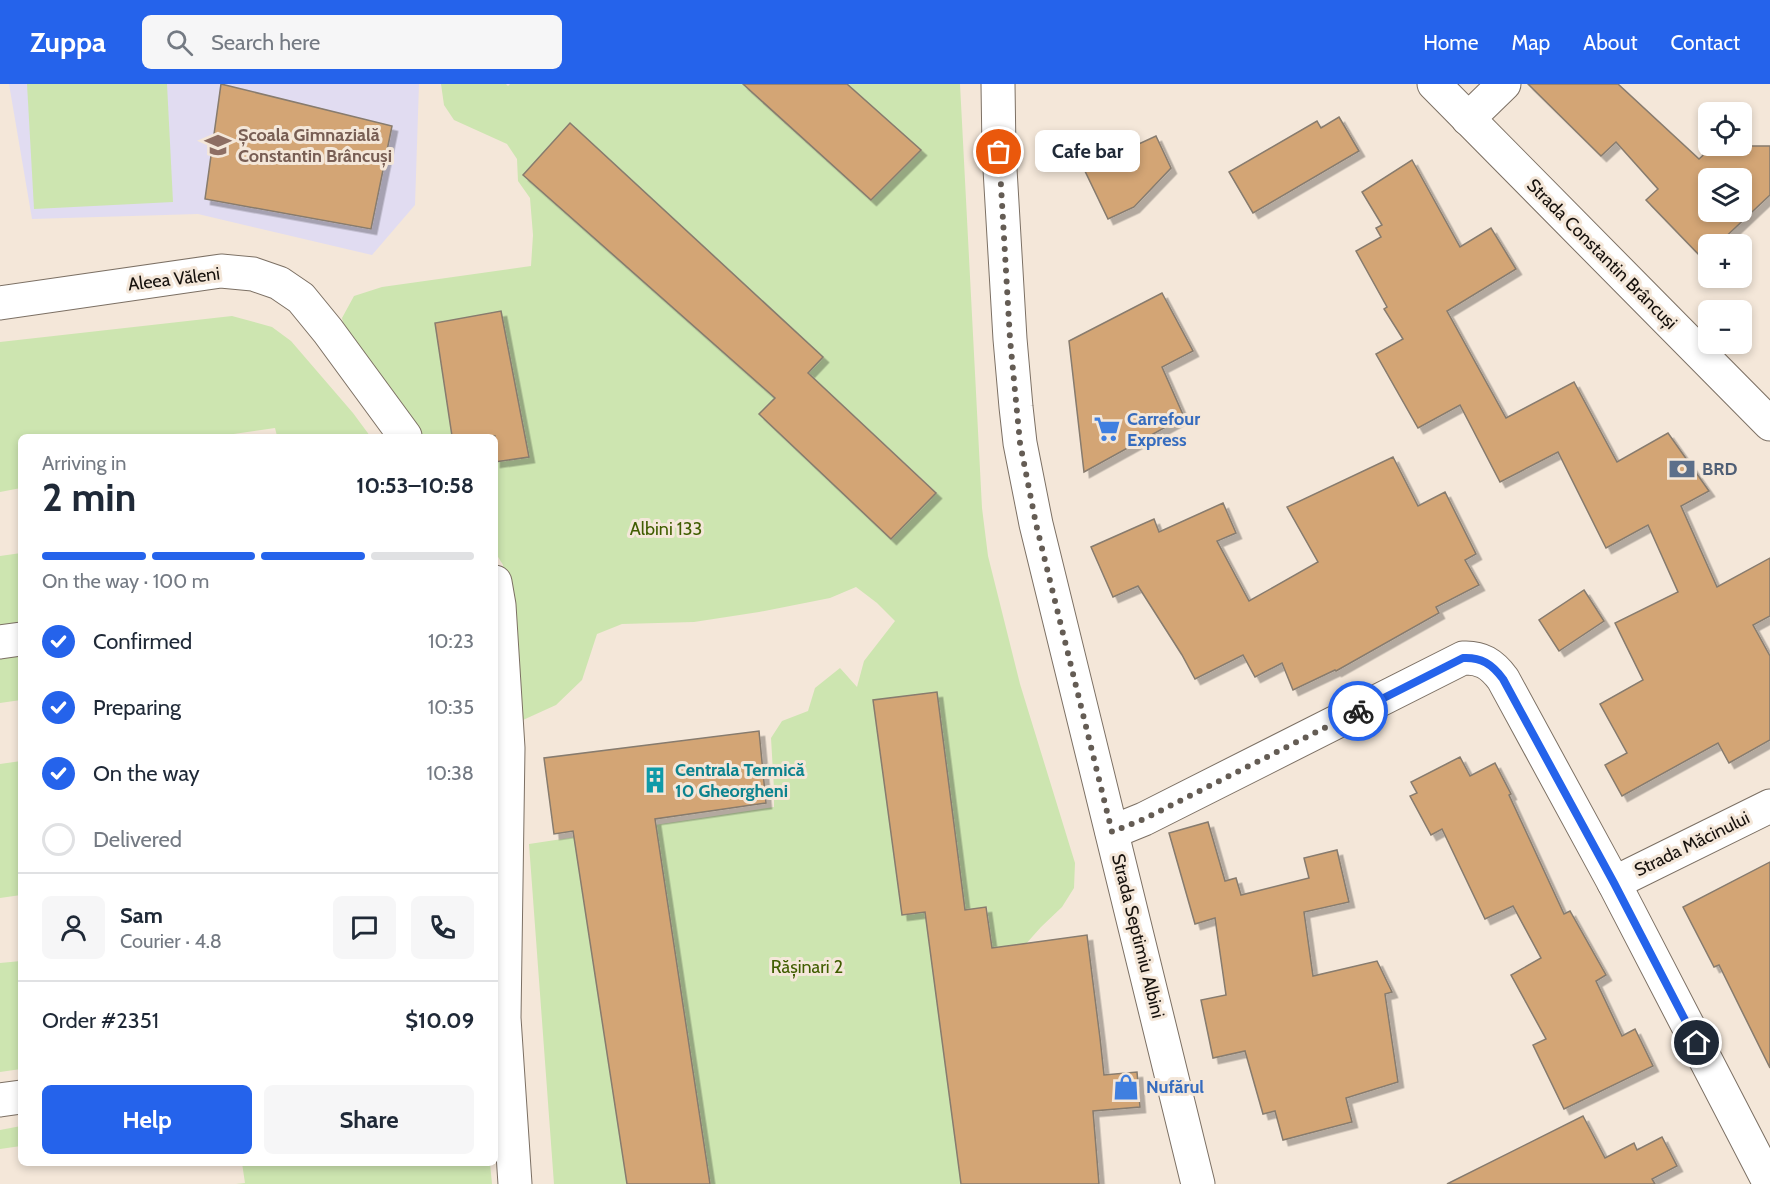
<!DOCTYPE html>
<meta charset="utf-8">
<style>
:root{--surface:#fff;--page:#f6f6f7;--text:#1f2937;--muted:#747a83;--line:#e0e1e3;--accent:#2563eb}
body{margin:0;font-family:Cabin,sans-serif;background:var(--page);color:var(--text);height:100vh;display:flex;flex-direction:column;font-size:22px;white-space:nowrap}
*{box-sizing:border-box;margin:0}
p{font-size:20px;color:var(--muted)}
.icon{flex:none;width:33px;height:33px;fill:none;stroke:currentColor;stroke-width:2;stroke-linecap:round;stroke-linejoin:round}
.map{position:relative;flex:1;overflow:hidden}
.side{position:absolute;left:18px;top:350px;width:480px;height:732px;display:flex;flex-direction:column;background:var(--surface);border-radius:9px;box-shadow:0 3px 9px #0003}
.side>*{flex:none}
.buttons{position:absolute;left:1698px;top:18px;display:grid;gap:12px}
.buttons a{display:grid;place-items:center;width:54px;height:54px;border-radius:9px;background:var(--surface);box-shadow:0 3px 9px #0003;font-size:30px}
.pin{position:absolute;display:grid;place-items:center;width:51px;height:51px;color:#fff;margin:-26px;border:3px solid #fff;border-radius:50%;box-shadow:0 2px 6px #0007}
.courier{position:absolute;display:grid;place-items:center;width:60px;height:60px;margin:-30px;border:4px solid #2563eb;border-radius:50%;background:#fff;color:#222;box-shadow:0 2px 8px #0007}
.bubble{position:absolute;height:42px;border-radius:9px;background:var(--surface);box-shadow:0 3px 9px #0003;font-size:20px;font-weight:800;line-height:42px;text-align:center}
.summary em{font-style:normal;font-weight:800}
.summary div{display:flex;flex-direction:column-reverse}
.summary{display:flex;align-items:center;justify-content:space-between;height:102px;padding:0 24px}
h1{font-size:39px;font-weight:800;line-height:45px}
.bar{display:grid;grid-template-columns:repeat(4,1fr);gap:9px 6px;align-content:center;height:72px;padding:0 24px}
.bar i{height:8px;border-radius:4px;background:var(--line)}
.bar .active{background:var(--accent)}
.bar p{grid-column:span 4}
.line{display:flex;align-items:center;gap:15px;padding:0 24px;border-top:2px solid var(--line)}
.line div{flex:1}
.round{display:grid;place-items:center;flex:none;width:63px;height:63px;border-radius:9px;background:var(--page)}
ol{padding:0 24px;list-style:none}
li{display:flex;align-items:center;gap:18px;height:66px}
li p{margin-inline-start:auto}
li .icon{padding:6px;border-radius:50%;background:var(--accent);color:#fff;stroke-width:4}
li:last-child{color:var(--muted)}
li i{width:33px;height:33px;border:3px solid var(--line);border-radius:50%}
.cta{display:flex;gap:12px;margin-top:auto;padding:12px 24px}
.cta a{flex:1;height:69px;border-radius:9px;background:var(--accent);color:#fff;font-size:24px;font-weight:800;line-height:69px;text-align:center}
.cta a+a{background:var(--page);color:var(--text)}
header{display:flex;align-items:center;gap:36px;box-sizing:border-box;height:84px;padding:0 30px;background:var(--accent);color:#fff}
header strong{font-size:28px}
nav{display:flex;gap:33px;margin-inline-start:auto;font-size:21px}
.search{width:420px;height:54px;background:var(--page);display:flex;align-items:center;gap:15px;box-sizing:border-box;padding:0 21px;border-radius:9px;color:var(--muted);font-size:22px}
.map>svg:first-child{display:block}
.education{fill:#e1dcf1}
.green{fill:#cde5b0;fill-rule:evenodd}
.building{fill:#d3a574;stroke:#877b6e;stroke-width:1.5;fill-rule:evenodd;filter:url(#shadow)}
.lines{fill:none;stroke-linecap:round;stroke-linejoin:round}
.street-casing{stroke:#7c7064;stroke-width:35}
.secondary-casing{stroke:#7c7064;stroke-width:35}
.street{stroke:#fff;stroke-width:33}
.secondary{stroke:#fff;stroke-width:33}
.done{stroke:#645c54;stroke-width:6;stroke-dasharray:0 10.8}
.route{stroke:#2563eb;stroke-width:8}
.labels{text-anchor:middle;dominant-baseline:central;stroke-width:6;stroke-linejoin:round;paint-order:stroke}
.education-label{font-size:18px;font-weight:bold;fill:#785e54;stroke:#f4e7d9;text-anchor:start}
.street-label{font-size:18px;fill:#16110d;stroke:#f4e7d9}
.shop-label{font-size:18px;font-weight:bold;fill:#366cbe;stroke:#f4e7d9;text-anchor:start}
.service-label{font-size:18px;font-weight:bold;fill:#4e5e75;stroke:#f4e7d9;text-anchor:start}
.park-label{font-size:18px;fill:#405d00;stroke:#f4e7d9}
.culture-label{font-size:18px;font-weight:bold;fill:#0d838f;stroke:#f4e7d9;text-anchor:start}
</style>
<header>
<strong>Zuppa</strong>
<div class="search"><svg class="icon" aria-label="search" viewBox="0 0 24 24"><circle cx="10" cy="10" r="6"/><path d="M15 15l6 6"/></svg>Search here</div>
<nav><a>Home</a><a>Map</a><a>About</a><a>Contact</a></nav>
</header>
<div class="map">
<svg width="1770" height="1100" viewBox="0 0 1770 1100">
<defs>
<filter id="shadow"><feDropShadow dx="5.5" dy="5.5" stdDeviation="0" flood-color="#0004"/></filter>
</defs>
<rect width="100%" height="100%" fill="#f4e7d9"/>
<!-- education -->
<polygon class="education" points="9,0 419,0 415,121 372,171 198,130 32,135"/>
<!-- green -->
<g class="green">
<polygon points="27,0 167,0 173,118 34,125"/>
<path d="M441,0h65l2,2 2,-2h233l128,116 50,-50 -74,-66h113l22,424 6,48 32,128 55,179 -1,25 -12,19 -21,20 -25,28 7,229 -36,-277 -22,3 -28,-217 -64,8 29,214 23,-3 36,272h-251l-52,-339 -81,12 50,327h-73l-25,-340 245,-37v-18l-3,-51 11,-17 26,-10 7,-23 25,-20 17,19 7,-26 31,-40 -18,-18 -21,-16 -26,11 -71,14 -65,10 -72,2 -25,10 -15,46 -26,25 -33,15 -13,-73 -7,-82 -8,-13v-90l6,-151 -66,12 17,113h-39l-64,-89 -7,-29 12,-22 28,-9 149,-21 2,-31 -3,-37 -12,-17 -1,-22 -10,-15 -53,-24 -10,-15zM570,39l238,250 128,119 -44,46 -133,-124 16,-16 -252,-223z"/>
<polygon points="232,232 272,243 291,257 353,329 370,352 277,352 275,344 220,352 21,352 21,404 0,408 0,258"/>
<polygon points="21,469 21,543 0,545 0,472"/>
<polygon points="21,570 21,616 0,619 0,573"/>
<polygon points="21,677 21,811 0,814 0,680"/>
<polygon points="21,877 21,985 0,988 0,879"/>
<polygon points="21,1042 21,1062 0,1065 0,1046"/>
<polygon points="242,1079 490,1079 492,1100 236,1100 245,1099"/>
</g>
<!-- building -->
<g class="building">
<polygon points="221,0 392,42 371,145 205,115"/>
<polygon points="743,0 847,0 921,66 871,116"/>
<path d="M1528,0h90l81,75 14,-13h57v49l-52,49h-10v9l-5,6 -57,-59 12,-11 -42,-47 -15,14zM1708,94h34v34h-34z"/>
<polygon points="1339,33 1359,67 1253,129 1229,88 1317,37 1321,44"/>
<polygon points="570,39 823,273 808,289 936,409 891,455 759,330 775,314 523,91"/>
<polygon points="1156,52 1171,84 1134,123 1108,135 1084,85"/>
<polygon points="1412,76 1460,163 1491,144 1516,185 1447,227 1506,334 1574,298 1617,378 1668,349 1709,407 1681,422 1717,503 1770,474 1770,532 1753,541 1770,572 1770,656 1729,679 1718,659 1622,712 1605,681 1627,669 1600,620 1643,596 1615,539 1678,508 1648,441 1606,464 1558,368 1500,398 1460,321 1418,344 1376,270 1403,255 1384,225 1387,223 1356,167 1381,153 1376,144 1382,141 1362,108"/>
<polygon points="1162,209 1193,267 1162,283 1184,333 1084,388 1069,257"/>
<polygon points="501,227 529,373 495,378 495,352 452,352 435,239"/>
<polygon points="1393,373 1418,422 1445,408 1476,470 1465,476 1479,501 1436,523 1439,529 1336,587 1335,586 1293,606 1282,579 1255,593 1243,571 1195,595 1182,571 1138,502 1113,513 1091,463 1154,435 1159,448 1223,419 1236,449 1217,457 1249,517 1318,478 1287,423"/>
<polygon points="1584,506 1604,537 1559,567 1539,536"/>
<polygon points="937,608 965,826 986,823 992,864 1087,851 1100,954 1104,991 1137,988 1140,1023 1093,1027 1099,1100 961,1100 925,828 902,831 873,616"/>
<polygon points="759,647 766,719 655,735 710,1100 627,1100 573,747 554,750 544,674"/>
<polygon points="1460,673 1470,692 1495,679 1511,710 1509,711 1564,830 1570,827 1606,891 1596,897 1622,952 1635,945 1653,982 1564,1025 1533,961 1546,955 1511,891 1541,874 1513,822 1485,835 1442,745 1431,751 1410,712 1417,709 1411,698"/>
<polygon points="1208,738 1225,797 1236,794 1241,811 1309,794 1304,774 1337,766 1349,818 1304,828 1313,892 1377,877 1392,908 1385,910 1398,998 1346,1014 1352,1038 1283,1056 1275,1027 1263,1030 1245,967 1213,974 1201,916 1226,911 1215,834 1195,840 1169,749"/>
<polygon points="1770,778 1770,984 1719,881 1714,883 1683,823"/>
<polygon points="1583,1032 1605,1074 1634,1059 1637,1066 1662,1053 1677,1082 1652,1095 1655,1100 1447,1100"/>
</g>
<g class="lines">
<!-- street casing -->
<g class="street-casing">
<g id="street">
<polyline points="1468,35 1504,0"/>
<polyline points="0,219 221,187 253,190 279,199 301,214 328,247 405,352"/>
<polyline points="495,498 499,521 508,664 504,934 515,1100"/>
<polyline points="0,558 21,555"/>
<path d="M1112,748l32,-13 319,-161c18,-1 29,6 40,21l111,204 156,301"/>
<polyline points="1614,799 1770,722"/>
<polyline points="0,1016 21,1013"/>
</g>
</g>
<!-- secondary casing -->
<g class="secondary-casing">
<g id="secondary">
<polyline points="998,0 999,68 1010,255 1016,323 1020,359 1036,440 1198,1100"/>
<polyline points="1434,0 1770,340"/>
</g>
</g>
<!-- street -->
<use href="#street" class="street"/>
<!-- secondary -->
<use href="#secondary" class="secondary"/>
</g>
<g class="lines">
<!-- done -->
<polyline class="done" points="999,68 1010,255 1020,359 1036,440 1112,748 1144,735 1358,627"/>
<!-- route -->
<path class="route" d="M1358,627l105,-53c18,-1 29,6 40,21l111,204 83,160"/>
</g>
<!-- icons -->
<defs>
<g id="school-bare" transform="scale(2.07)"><path d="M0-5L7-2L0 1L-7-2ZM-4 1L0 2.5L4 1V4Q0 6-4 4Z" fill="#8d6e63" stroke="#f4e7d9" stroke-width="2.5" paint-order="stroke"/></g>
<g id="supermarket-bare" transform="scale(2.07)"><path d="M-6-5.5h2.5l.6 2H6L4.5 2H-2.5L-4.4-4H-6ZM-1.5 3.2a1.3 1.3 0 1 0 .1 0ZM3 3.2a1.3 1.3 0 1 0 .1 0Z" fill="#3f7fe0" stroke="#f4e7d9" stroke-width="2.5" paint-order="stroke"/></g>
<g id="bank-bare" transform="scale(2.07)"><path d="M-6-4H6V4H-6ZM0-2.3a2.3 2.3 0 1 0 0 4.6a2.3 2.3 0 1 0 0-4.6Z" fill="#5c6f8a" stroke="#f4e7d9" stroke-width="2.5" paint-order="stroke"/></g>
<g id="building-bare" transform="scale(2.07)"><path d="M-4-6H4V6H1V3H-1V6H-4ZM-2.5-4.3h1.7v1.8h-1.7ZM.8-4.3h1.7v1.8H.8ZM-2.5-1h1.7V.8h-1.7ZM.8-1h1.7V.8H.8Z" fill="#0f9aa8" stroke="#f4e7d9" stroke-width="2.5" paint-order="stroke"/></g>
<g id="shop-bare" transform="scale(2.07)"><path d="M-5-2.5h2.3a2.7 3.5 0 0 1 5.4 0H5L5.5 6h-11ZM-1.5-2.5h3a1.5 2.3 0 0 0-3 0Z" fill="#3f7fe0" stroke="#f4e7d9" stroke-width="2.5" paint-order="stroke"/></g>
</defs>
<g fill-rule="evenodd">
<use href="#school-bare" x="218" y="61"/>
<use href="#supermarket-bare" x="1107" y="345"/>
<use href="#bank-bare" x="1682" y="385"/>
<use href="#building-bare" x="655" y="696"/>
<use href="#shop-bare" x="1126" y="1003"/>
</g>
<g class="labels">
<!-- education labels -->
<g class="education-label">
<text x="238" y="51">Școala Gimnazială<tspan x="238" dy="21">Constantin Brâncuși</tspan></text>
</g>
<!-- street labels -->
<g class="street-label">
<text transform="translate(1602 170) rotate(45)">Strada Constantin Brâncuși</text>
<text transform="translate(174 195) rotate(-7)">Aleea Văleni</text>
<text transform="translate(1692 760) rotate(-26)">Strada Măcinului</text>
<text transform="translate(1138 852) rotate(76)">Strada Septimiu Albini</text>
</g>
<!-- shop labels -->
<g class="shop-label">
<text x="1127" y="335">Carrefour<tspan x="1127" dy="21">Express</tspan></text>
<text x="1146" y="1003">Nufărul</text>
</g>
<!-- service labels -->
<g class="service-label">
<text x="1702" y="385">BRD</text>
</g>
<!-- park labels -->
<g class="park-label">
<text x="666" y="445">Albini 133</text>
<text x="807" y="883">Rășinari 2</text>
</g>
<!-- culture labels -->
<g class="culture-label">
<text x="675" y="686">Centrala Termică<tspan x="675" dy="21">10 Gheorgheni</tspan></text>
</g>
</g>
</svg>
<div class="buttons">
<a><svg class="icon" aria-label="locate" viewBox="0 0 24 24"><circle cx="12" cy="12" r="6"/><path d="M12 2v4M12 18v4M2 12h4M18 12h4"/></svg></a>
<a><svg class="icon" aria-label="layers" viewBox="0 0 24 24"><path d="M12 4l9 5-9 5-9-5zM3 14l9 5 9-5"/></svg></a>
<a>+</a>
<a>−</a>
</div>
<div class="pin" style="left:999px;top:68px;background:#ea580c"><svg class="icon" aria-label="bag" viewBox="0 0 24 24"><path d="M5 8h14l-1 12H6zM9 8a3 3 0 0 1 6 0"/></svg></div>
<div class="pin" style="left:1697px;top:959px;background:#1f2937"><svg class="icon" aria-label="home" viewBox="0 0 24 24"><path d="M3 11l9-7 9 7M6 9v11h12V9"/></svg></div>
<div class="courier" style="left:1358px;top:627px"><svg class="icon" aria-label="bike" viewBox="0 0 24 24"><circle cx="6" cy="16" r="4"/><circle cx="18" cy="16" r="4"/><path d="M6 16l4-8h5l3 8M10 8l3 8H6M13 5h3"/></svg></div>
<div class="bubble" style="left:1035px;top:46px;width:105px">Cafe bar</div>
<section class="side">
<div class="summary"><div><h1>2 min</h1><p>Arriving in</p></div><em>10:53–10:58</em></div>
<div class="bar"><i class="active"></i><i class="active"></i><i class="active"></i><i></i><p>On the way · 100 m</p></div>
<ol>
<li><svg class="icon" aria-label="check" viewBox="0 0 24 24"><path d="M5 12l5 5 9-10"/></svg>Confirmed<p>10:23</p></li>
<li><svg class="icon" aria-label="check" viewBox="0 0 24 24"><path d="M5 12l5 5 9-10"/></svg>Preparing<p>10:35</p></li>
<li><svg class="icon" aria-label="check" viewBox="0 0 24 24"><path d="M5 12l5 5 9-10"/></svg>On the way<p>10:38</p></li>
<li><i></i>Delivered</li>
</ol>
<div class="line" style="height:108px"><a class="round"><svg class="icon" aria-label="person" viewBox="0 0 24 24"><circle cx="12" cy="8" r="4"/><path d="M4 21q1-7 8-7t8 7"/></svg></a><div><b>Sam</b><p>Courier · 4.8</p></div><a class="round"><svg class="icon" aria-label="chat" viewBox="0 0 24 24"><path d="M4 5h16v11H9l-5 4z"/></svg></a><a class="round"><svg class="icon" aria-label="phone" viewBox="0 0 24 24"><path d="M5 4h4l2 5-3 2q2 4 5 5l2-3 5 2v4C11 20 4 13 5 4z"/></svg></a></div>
<div class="line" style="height:78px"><div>Order #2351</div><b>$10.09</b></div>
<div class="cta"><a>Help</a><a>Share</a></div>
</section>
</div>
